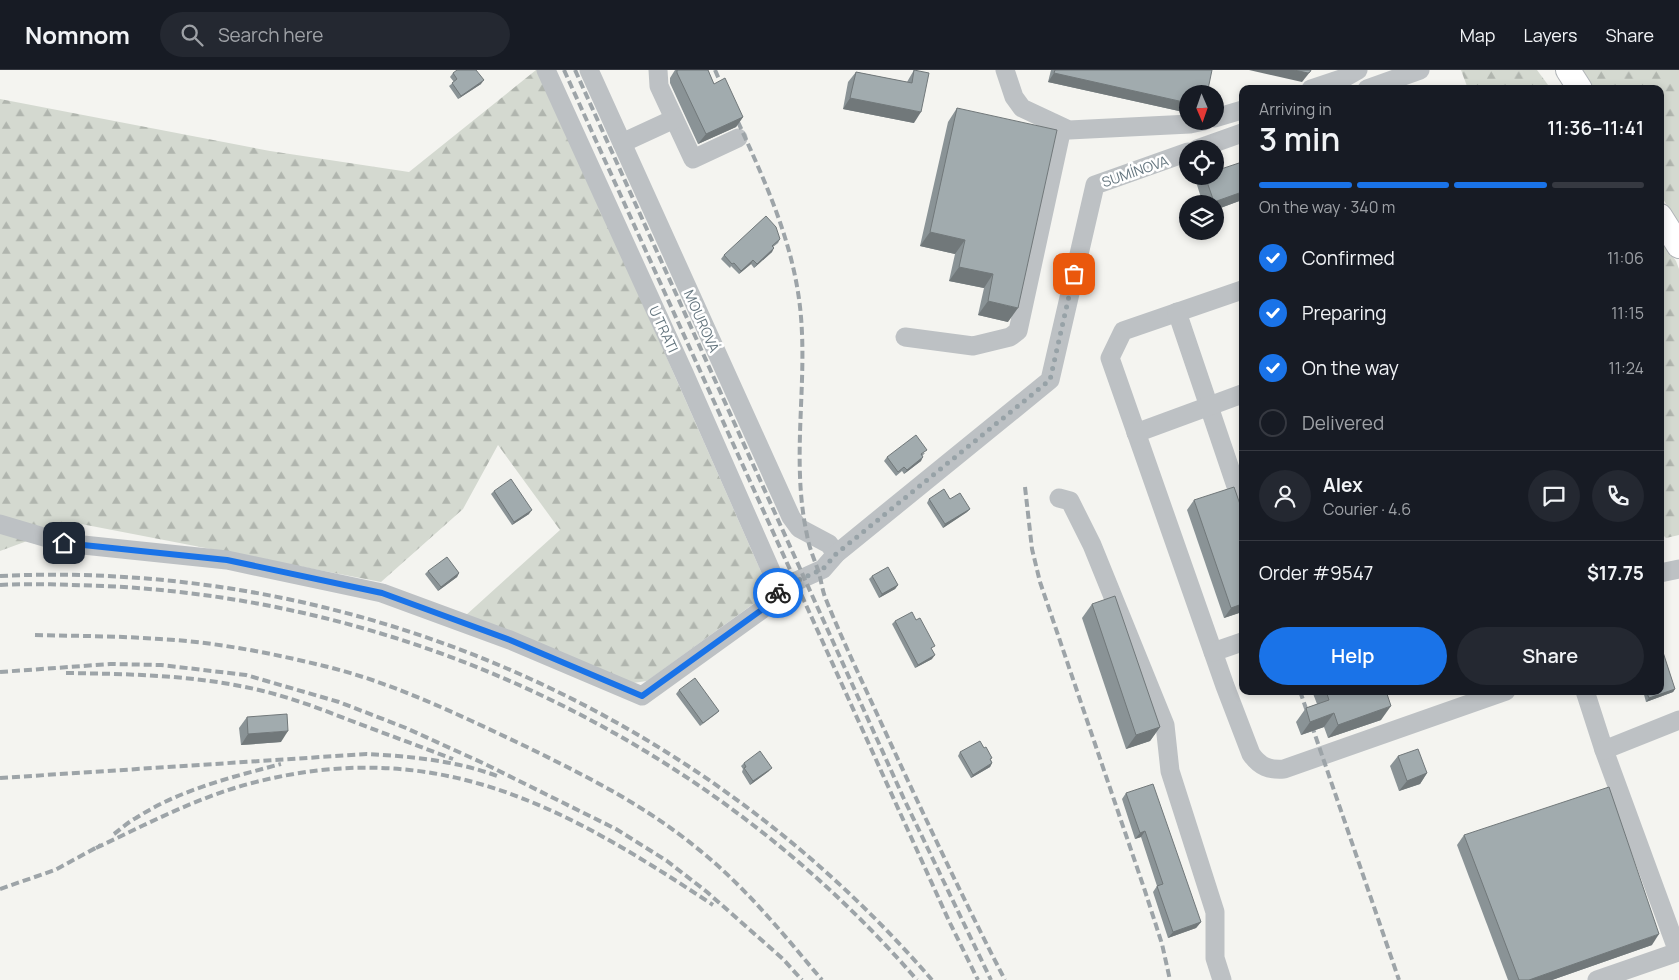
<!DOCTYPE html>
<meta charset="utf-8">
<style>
:root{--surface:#171b24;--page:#242831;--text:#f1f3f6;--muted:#9ea1a6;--line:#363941;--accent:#1a73e8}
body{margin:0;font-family:Manrope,sans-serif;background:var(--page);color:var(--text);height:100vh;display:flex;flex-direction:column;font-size:19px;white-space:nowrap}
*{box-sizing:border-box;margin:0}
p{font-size:16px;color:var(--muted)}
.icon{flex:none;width:28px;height:28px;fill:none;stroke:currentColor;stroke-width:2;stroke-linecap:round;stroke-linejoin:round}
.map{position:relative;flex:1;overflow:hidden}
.details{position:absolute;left:1239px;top:15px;width:425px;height:610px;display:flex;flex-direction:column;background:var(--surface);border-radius:10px;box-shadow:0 2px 8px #0003}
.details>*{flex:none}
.needle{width:32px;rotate:178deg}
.fabs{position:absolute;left:1179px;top:15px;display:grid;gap:10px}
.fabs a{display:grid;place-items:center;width:45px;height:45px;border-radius:50%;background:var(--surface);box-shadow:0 2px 8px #0003;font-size:25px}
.pin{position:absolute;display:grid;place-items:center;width:42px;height:42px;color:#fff;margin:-21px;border-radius:10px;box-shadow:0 2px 8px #0006}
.courier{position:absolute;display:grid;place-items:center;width:50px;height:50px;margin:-25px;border:4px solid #1a73e8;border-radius:50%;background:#fff;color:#222;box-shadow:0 1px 6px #0007}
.headline em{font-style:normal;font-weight:600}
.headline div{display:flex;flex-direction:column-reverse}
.headline{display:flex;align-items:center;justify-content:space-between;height:85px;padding:0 20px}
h1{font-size:32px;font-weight:600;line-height:38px}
.bar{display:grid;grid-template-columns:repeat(4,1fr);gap:8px 5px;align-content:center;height:60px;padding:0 20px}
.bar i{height:6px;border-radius:4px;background:var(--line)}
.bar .current{background:var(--accent)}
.bar p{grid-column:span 4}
.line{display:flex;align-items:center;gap:12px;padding:0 20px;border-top:1px solid var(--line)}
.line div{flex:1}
.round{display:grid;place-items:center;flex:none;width:52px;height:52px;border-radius:26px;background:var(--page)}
ol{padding:0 20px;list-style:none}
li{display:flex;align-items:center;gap:15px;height:55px}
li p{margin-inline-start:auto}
li .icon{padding:5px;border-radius:50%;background:var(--accent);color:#fff;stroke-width:4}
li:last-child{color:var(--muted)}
li i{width:28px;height:28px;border:2px solid var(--line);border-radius:50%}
.primary-button{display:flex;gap:10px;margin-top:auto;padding:10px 20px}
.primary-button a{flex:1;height:58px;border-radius:30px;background:var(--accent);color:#fff;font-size:20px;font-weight:600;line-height:58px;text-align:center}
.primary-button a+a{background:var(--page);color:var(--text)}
header{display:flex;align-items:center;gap:30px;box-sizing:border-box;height:70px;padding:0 25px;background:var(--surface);border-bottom:1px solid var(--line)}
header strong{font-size:24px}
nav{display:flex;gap:28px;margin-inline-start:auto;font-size:18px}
.search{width:350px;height:45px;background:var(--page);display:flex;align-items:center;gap:12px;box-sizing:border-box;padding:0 18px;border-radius:28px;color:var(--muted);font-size:19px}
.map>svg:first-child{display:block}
.forest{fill:url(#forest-firs)}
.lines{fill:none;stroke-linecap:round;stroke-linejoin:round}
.major-casing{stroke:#b1b5b8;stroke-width:26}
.minor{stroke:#bdc1c4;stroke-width:19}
.major{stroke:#fff;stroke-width:24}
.rail{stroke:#9da4a8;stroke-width:4;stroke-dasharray:8 4;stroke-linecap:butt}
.wall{fill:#8a9396}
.shaded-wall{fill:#71787a}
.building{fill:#a1abae;stroke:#71787a}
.done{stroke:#97a2a7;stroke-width:5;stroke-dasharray:0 9}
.route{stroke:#1a73e8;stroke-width:6}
.labels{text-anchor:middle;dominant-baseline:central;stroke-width:5;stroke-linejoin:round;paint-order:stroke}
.street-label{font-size:14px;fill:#65767f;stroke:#fff}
</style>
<header>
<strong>Nomnom</strong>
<div class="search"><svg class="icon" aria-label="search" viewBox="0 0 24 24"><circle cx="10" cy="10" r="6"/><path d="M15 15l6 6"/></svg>Search here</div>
<nav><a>Map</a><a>Layers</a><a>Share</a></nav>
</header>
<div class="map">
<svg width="1679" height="910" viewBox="0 0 1679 910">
<defs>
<pattern id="forest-firs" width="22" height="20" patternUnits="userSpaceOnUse" patternTransform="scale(1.25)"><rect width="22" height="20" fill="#d4d9d0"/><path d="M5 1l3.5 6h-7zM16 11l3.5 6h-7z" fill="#b0b5ae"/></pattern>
</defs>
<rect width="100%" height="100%" fill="#f4f4f0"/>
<!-- forest -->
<g class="forest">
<polygon points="536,0 540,0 770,522 647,611 633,613 465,546 560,460 498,375 463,439 381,512 76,453 0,481 0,29 270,81 409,102"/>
<polygon points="1461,0 1537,0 1551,19 1468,19"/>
<polygon points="1583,0 1679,0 1679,155 1660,124 1660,19 1594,19"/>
<polygon points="1660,169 1676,191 1679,199 1679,465 1666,468 1660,462"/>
</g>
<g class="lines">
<!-- major casing -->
<g class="major-casing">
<g id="major">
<polyline points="1568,0 1580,19"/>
<polyline points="1660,146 1679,176"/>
</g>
</g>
<!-- minor -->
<g class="minor">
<polyline points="546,0 684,303 779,519"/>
<polyline points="589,0 791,447 799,458 829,474 836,484"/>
<polyline points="658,0 659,16 693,89 738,68"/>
<polyline points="1005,0 1014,27 1022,38 1069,60 1190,54 1204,51"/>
<polyline points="1311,19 1344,8 1358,0"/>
<polyline points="1367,19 1420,0"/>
<polyline points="1215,48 1242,40"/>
<polyline points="622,73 674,49"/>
<polyline points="1197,79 1242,63"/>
<path d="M1242,220l-119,41 -13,27 115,328 26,68c9,13 18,16 33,15l222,-78"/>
<polyline points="1177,242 1242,434"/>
<polyline points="905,267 973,276 1010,267 1018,261 1062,58"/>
<polyline points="1136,363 1242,324"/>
<polyline points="1059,428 1070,431 1092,475 1165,655 1170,701 1215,842 1215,888 1222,910"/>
<polyline points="0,454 64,473 227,490 382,523 510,570 642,626 778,528 779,519 823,499 836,484 1050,310 1095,115 1188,82"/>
<polyline points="1660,503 1679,499"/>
<polyline points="1213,582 1242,572"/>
<polyline points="1585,621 1604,680 1678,882 1597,910"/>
<polyline points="1604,680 1679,650"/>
</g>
<!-- major -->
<use href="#major" class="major"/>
<!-- rail -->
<g class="rail">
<polyline points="564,0 949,851 978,910"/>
<polyline points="575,0 904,729 991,910"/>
<polyline points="715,0 725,23"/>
<path d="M733,41c30,66 62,132 68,206 6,73 -10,144 6,218 2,12 7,24 11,35 3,9 4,19 7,27 16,40 35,80 53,119 41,89 82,177 127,264"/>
<polyline points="1025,417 1032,479 1040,512 1145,821 1162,874 1170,910"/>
<path d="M0,506c355,-17 700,135 932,404"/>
<path d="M0,515c35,-2 69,0 104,1 311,14 609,158 813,394"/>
<path d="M35,565c42,1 84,1 125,4 55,3 111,14 164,27 71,17 137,50 203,81 63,31 121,60 176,106 45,37 81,82 119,127"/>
<polyline points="0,602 110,594 161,595 246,605 339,632 406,658 485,694 616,759 667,791 707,822 783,889 802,910"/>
<path d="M66,603c66,1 132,2 197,18 29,7 58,18 86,29 35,13 69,26 104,39"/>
<polyline points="1300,621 1399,910"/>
<path d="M0,708l367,-24c42,2 91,7 130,22"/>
<path d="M114,764c7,-5 14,-12 22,-16 43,-28 96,-41 145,-54"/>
<path d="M96,778c51,-24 102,-51 156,-65 185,-48 312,23 461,122"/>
<polyline points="0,819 55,800 101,775"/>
</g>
</g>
<!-- wall -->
<g class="wall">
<polygon points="675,0 708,0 714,14 743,47 736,57 698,74 670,13 670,8"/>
<polygon points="914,0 914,53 843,39 848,12 856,2 907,12"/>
<polygon points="1051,0 1212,0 1188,24 1188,43 1048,12"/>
<polygon points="453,3 481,14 458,29 449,16 454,12 450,7"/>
<polygon points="957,38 1008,252 978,245 984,218 949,211 955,184 920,176 948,52"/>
<polygon points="1204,106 1215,106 1242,130 1215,140 1215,134 1203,134 1197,115"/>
<polygon points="780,169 778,173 773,177 772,182 754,198 751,194 739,204 731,196 730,198 721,189 724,185"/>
<polygon points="1242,348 1242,365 1239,354"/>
<polygon points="925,383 922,386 921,391 904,404 902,401 896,406 884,391 887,387"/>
<polygon points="494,421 529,444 512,455 491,424"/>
<polygon points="929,429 950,429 970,439 967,442 943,458 927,433"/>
<polygon points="1194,430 1242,542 1224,548 1187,440"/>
<polygon points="428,501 459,503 457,507 438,521 425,504"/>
<polygon points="872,506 898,515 895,519 879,528 869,509"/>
<polygon points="1092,534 1160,657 1150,671 1126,679 1082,548"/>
<polygon points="895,551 932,580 932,589 915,598 892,554"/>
<polygon points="1675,619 1673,622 1646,632 1643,621 1660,621"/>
<polygon points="679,620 719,641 716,644 700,656 676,624"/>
<polygon points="1312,621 1386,621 1381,650 1328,668 1324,657 1301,665 1296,652 1306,638 1317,634"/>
<polygon points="247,647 281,672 241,675 239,658"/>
<polygon points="960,682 991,690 992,693 990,697 971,708 958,686"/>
<polygon points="1398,686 1427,703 1420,714 1399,721 1390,696"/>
<polygon points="744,693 769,701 750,715 742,702 743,699 741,696"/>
<polygon points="1126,723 1201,852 1196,858 1168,868 1153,822 1157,816 1141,767 1135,769 1122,729"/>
<polygon points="1464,765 1652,875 1552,910 1508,910 1457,775"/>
</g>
<!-- shaded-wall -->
<g class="shaded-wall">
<polygon points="1249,0 1294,0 1310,2 1302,12"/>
<polygon points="1054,3 1188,33 1188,43 1048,12"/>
<polygon points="484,10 481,14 458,29 461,26"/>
<polygon points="850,28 921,42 914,53 843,39"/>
<polygon points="743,47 736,57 698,74 706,64"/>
<polygon points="1242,122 1242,130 1215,140 1215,134 1213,134 1214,132"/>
<polygon points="930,162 965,170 955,184 920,176"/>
<polygon points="774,178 772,182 754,198 757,194"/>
<polygon points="753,190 751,194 739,204 741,201"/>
<polygon points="959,197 993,204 984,218 949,211"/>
<polygon points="988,231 1018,238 1008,252 978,245"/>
<polygon points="923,387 921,391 904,404 907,400"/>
<polygon points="970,439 967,442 943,458 945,454"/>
<polygon points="532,440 529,444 512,455 514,452"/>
<polygon points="459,503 457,507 438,521 441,517"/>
<polygon points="898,515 895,519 879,528 882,524"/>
<polygon points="1242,534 1242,542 1224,548 1231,538"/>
<polygon points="935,585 932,589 915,598 918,595"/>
<polygon points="1675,619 1673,622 1646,632 1649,628"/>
<polygon points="1391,636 1381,650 1328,668 1338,655"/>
<polygon points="1334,643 1324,657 1301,665 1310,652"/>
<polygon points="1160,657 1150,671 1126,679 1136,665"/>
<polygon points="288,661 281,672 241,675 248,664"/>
<polygon points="992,693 990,697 971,708 973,705"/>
<polygon points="772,698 769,701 750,715 753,711"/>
<polygon points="1427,703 1420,714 1399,721 1407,711"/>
<polygon points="1145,761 1141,767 1135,769 1140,763"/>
<polygon points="1201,852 1196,858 1168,868 1173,862"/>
<polygon points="1659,864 1652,875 1552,910 1529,910"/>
</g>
<!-- building -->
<g class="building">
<polygon points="457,0 476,0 484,10 461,26 452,13 457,9 453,3"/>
<polygon points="677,0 708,0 714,14 725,8 743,47 706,64 677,3"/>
<polygon points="914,0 929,3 921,42 850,28 856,2 912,13"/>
<polygon points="1055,0 1212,0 1207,24 1188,24 1188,33 1054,3"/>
<polygon points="1294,0 1311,0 1310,2 1308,3"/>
<polygon points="957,38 1057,60 1018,238 988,231 993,204 959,197 965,170 930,162"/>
<polygon points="1242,92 1242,122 1214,132 1205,106 1215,106 1215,101"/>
<polygon points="766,146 776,157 780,169 772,176 774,178 757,194 753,190 741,201 734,193 732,194 724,185"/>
<polygon points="916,365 927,380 921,384 923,387 907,400 904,397 898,402 887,387"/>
<polygon points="511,409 532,440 514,452 494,421"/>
<polygon points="1234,417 1242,440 1242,534 1231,538 1194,430"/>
<polygon points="944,419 950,429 960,423 970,439 945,454 929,429"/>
<polygon points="447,487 459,503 441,517 428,501"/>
<polygon points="888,497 898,515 882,524 872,506"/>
<polygon points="1115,526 1160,657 1136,665 1092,534"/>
<polygon points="912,542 916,550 920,548 935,576 931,578 935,585 918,595 895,551"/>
<polygon points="1660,573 1675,619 1649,628 1646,621 1660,621"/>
<polygon points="695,608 719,641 703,653 679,620"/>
<polygon points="1326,621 1386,621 1391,636 1338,655 1334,643 1310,652 1306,638 1329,630"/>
<polygon points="287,644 288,661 248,664 247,647"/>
<polygon points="980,671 984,678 986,677 992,688 990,689 992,693 973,705 960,682"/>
<polygon points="1418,679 1427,703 1407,711 1398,686"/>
<polygon points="760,681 772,698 753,711 744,698 746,697 744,693"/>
<polygon points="1153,714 1201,852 1173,862 1157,816 1163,814 1145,761 1140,763 1126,723"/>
<polygon points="1609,717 1659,864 1529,910 1519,910 1464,765"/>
</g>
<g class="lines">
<!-- done -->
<polyline class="done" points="778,523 779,519 823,499 836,484 1050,310 1074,204"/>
<!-- route -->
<polyline class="route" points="64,473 227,490 382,523 510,570 642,626 778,528 778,523"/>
</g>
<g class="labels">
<!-- street labels -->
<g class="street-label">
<text transform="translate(1135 101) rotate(-19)">SUMÍNOVA</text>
<text transform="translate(702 251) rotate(66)">MOUROVÁ</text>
<text transform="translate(664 259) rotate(65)">U TRATI</text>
</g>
</g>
</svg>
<div class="fabs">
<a><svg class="needle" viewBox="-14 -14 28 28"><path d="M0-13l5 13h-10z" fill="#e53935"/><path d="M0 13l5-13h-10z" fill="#9ea1a6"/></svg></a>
<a><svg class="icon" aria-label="locate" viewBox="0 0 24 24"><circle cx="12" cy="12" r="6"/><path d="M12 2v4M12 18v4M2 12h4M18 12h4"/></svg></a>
<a><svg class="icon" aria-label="layers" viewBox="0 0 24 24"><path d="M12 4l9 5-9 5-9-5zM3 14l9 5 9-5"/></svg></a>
</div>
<div class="pin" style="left:1074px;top:204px;background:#ea580c"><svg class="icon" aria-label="bag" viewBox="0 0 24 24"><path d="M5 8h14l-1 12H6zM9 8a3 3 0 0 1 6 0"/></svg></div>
<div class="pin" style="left:64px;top:473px;background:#1f2937"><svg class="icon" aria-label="home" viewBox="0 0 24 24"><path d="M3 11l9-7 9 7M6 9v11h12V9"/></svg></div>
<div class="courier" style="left:778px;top:523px"><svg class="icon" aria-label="bike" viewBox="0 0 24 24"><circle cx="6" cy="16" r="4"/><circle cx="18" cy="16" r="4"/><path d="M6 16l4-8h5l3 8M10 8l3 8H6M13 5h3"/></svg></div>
<section class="details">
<div class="headline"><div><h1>3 min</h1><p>Arriving in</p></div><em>11:36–11:41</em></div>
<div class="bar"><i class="current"></i><i class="current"></i><i class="current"></i><i></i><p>On the way · 340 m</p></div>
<ol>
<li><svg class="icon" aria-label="check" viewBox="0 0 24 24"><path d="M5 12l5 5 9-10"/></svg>Confirmed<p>11:06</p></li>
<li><svg class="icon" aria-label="check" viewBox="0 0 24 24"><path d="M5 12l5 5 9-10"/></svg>Preparing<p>11:15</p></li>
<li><svg class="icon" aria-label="check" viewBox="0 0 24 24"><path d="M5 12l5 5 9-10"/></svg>On the way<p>11:24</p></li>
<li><i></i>Delivered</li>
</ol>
<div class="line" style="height:90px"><a class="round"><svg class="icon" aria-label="person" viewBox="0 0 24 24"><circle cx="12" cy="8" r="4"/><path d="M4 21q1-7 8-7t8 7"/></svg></a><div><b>Alex</b><p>Courier · 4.6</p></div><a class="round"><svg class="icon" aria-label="chat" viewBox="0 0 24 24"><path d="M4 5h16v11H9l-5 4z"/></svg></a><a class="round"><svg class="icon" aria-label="phone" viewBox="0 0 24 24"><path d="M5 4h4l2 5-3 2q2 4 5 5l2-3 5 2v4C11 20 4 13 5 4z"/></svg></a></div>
<div class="line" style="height:65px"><div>Order #9547</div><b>$17.75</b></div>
<div class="primary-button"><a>Help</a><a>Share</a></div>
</section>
</div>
